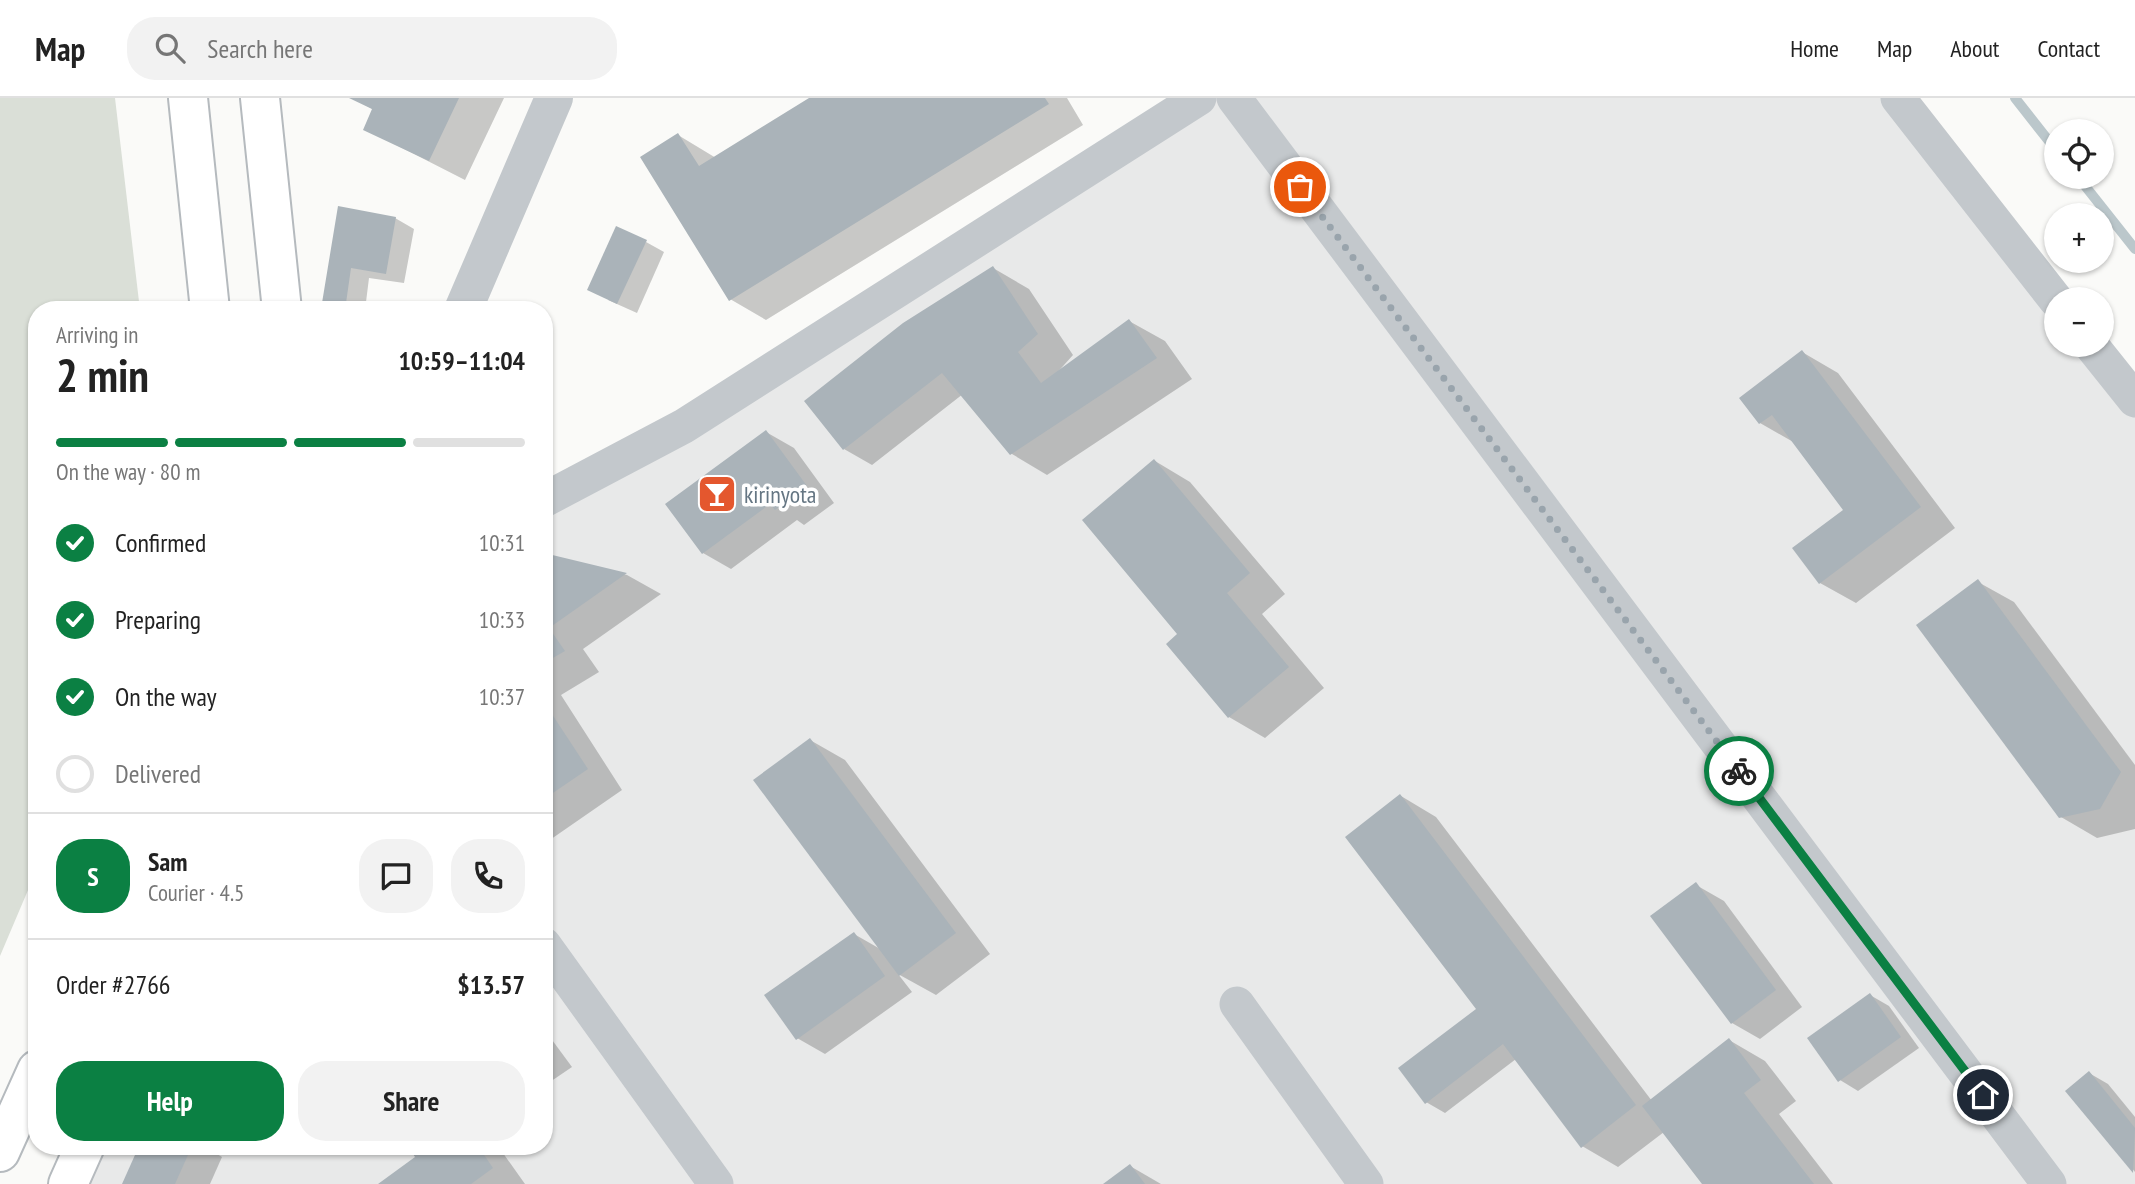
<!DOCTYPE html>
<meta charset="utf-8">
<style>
:root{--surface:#fff;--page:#f2f2f2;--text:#222;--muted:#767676;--line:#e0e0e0;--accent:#0b8043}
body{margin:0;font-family:"PT Sans Narrow",sans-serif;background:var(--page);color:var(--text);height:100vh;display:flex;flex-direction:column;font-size:26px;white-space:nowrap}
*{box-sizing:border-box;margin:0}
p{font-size:23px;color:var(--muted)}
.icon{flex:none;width:38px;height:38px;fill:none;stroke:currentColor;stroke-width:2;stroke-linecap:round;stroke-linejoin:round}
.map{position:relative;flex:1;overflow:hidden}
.panel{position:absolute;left:28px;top:203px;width:525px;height:854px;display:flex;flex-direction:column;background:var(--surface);border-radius:28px;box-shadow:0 2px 5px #0004}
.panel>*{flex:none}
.fabs{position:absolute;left:2044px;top:21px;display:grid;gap:14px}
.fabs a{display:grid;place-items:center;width:70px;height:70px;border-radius:50%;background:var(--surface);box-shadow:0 2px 5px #0004;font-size:35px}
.pin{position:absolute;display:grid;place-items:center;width:60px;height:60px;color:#fff;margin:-30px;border:4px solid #fff;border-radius:50%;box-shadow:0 2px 7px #0007}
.courier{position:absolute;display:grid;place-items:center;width:70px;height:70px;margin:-35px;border:5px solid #0b8043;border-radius:50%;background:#fff;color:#222;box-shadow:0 2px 9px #0007}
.head em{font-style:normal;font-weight:600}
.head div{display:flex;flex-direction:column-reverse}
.head{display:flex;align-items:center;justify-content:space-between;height:119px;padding:0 28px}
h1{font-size:46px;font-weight:600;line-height:52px}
.bar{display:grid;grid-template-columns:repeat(4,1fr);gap:10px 7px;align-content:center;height:84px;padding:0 28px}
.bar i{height:9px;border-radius:5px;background:var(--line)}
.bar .on{background:var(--accent)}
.bar p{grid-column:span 4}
.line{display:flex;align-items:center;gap:18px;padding:0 28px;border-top:2px solid var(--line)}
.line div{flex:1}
.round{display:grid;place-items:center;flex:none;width:74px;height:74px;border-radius:28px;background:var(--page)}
ol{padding:0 28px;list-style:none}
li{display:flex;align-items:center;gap:21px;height:77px}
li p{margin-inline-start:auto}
li .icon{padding:7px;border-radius:50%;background:var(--accent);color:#fff;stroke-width:4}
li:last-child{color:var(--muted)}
li i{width:38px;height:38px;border:4px solid var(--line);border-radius:50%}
.cta{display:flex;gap:14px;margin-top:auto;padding:14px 28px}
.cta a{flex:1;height:80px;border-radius:28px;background:var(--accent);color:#fff;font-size:28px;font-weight:600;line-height:80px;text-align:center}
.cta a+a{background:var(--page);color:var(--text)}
header{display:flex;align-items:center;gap:42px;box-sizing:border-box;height:98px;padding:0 35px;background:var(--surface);border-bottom:2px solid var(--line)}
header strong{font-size:33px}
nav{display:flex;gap:38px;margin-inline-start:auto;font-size:24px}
.search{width:490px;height:63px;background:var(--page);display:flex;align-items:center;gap:18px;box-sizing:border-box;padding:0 24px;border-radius:28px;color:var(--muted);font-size:26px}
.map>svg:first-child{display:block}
.built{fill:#e8e9e9}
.green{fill:#dadfd7}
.shadow{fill:#0003}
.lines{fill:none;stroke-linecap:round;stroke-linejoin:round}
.stream{stroke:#bbc7cb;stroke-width:10}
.building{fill:#aab3b9}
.primary-casing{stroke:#b5babe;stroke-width:42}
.minor{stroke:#c3c8cc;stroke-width:35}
.tertiary{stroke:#c3c8cc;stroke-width:38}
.primary{stroke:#fff;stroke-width:38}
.done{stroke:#99a4ac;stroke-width:7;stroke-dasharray:0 12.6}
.route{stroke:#0b8043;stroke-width:9}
.labels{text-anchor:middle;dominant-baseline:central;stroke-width:7;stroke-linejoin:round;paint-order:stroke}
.poi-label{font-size:24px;fill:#657683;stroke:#fff;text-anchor:start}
</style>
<header>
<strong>Map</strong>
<div class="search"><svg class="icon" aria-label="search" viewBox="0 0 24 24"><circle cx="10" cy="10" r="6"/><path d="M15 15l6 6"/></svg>Search here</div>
<nav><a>Home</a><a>Map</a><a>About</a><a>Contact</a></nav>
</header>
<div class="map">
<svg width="2135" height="1086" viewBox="0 0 2135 1086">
<rect width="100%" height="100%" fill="#fafaf8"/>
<!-- built -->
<polygon class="built" points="1199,0 1898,0 2056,202 2056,247 2091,247 2135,302 2135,1086 68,1086 85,1048 544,1048 544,402"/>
<!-- green -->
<polygon class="green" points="0,0 115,0 140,212 37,212 37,771 0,858"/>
<!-- shadow -->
<g class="shadow">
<polygon points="353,0 504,0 465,82 365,31 374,12"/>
<polygon points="812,0 1067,0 1083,27 766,222 730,201 678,37 716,60"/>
<polygon points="339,110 395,120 414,131 404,185 369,180 365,212 327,212"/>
<polygon points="646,144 664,154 637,215 608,202"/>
<polygon points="993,170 1029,191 1073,257 1055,277 1129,223 1165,243 1192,281 1047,377 1012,356 963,296 872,367 844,351"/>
<polygon points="1802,254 1838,275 1955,430 1856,505 1820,485 1846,412 1795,345 1760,325"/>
<polygon points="766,334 794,350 834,405 804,427 797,422 731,471 703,455"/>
<polygon points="1155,363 1190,384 1285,496 1262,516 1324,590 1265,640 1229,619 1169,546 1180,537"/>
<polygon points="544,456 627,477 661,496 583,551 599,574 561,597 622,692 544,746"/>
<polygon points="1978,484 2014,504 2135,667 2135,731 2097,740 2061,719"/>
<polygon points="810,642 845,662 990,856 936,897 898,876 912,894 825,956 797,940 854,836 882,852"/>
<polygon points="1401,698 1436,719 1652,1003 1729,942 1765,963 1796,1003 1779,1016 1833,1086 1705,1086 1664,1034 1618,1069 1582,1048 1516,961 1445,1015 1426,1004 1479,911"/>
<polygon points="1696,787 1724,803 1802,909 1760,941 1732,925"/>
<polygon points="1870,897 1889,908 1919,950 1858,993 1840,982"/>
<polygon points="544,931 572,969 544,988"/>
<polygon points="2089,975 2108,986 2135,1019 2135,1074 2068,993"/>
<polygon points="141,1048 204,1048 222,1059 210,1086 124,1086"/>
<polygon points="410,1048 498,1048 525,1086 381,1086 418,1059"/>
<polygon points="1130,1068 1161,1086 1106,1086"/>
</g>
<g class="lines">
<!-- stream -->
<g class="stream">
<polyline points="2015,0 2056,52"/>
<polyline points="2078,79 2135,151"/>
</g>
</g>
<!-- building -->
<g class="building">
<polygon points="349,0 459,0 429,63 363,32 372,11"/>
<polygon points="809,0 1045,0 1049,6 729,203 640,59 678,35 699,68"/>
<polygon points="338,108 396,119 386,176 351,170 345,212 326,212 321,211"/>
<polygon points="616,128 647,142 617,206 587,192"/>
<polygon points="993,168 1038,236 1018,254 1041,285 1129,221 1157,260 1010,357 942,275 843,352 804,303 903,225"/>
<polygon points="1802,252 1921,409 1819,486 1792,450 1843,412 1772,317 1759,326 1739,300"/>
<polygon points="766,332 807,388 775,412 770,406 702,456 665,406"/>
<polygon points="1154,361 1250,475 1227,495 1289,569 1228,620 1166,546 1177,536 1082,422"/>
<polygon points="544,455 627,475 549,530 565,553 544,565"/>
<polygon points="1978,481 2121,674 2100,711 2059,720 1916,527"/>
<polygon points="544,604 588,671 544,701"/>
<polygon points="810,640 956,835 899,878 753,682"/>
<polygon points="1400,696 1636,1007 1581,1050 1503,946 1425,1006 1398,970 1476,911 1345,739"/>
<polygon points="1696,784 1776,892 1731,926 1650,818"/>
<polygon points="854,834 885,878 796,942 764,897"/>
<polygon points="1870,895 1901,939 1838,984 1807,940"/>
<polygon points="1729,940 1761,982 1744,995 1814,1086 1702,1086 1642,1008"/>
<polygon points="2089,973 2135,1030 2133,1075 2065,993"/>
<polygon points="139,1048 192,1048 175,1086 122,1086"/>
<polygon points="408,1048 478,1048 493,1070 471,1086 378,1086 415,1059"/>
<polygon points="1130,1066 1145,1086 1103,1086"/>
</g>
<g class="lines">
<!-- primary casing -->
<g class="primary-casing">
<g id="primary">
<polyline points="188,0 210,212"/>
<polyline points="260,0 282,212"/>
<polyline points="0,1054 37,972"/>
<polyline points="68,1086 85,1048"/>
</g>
</g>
<!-- minor -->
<g class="minor">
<polyline points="1234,0 2049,1086"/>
<polyline points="1898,0 2056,202"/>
<polyline points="2091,247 2135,302"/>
<polyline points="544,402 684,328 1199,0"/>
<polyline points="544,847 716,1086"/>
<polyline points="1237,906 1366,1086"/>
</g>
<!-- tertiary -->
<polyline class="tertiary" points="463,212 554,0"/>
<!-- primary -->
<use href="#primary" class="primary"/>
</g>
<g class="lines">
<!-- done -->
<polyline class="done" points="1300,89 1739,673"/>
<!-- route -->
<polyline class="route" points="1739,673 1983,997"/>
</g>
<!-- icons -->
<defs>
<g id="bar-square" transform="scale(2.0125)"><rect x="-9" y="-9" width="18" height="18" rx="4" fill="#e4572e" stroke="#fff"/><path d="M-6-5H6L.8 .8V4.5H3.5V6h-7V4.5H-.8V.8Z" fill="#fff"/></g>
</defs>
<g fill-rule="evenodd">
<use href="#bar-square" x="717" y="396"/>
</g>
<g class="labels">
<!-- poi labels -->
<g class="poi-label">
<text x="744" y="396">kirinyota</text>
</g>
</g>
</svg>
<div class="fabs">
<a><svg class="icon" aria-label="locate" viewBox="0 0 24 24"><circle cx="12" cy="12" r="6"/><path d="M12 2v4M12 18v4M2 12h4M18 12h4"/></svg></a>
<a>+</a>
<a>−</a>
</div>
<div class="pin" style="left:1300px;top:89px;background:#ea580c"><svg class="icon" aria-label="bag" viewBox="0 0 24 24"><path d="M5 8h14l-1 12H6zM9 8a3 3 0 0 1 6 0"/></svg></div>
<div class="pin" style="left:1983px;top:997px;background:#1f2937"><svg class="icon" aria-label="home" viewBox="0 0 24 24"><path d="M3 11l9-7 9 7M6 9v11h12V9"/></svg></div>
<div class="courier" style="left:1739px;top:673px"><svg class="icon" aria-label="bike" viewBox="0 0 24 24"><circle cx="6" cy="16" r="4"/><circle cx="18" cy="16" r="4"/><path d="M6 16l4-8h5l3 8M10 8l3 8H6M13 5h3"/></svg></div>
<section class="panel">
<div class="head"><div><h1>2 min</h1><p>Arriving in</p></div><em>10:59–11:04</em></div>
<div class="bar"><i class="on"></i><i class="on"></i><i class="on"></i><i></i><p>On the way · 80 m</p></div>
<ol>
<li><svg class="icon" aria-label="check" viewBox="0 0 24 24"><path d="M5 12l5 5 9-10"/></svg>Confirmed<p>10:31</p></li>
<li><svg class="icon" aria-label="check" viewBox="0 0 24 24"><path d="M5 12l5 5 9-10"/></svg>Preparing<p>10:33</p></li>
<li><svg class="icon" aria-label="check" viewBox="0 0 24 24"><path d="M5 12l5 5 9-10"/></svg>On the way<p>10:37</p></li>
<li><i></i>Delivered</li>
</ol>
<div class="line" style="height:126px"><b class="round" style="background:var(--accent);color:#fff">S</b><div><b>Sam</b><p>Courier · 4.5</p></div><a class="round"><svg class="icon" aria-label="chat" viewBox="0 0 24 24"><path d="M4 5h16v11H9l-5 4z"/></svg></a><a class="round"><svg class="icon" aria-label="phone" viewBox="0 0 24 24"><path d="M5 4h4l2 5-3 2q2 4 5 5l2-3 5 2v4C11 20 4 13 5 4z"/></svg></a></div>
<div class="line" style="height:91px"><div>Order #2766</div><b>$13.57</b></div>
<div class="cta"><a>Help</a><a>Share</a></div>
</section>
</div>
